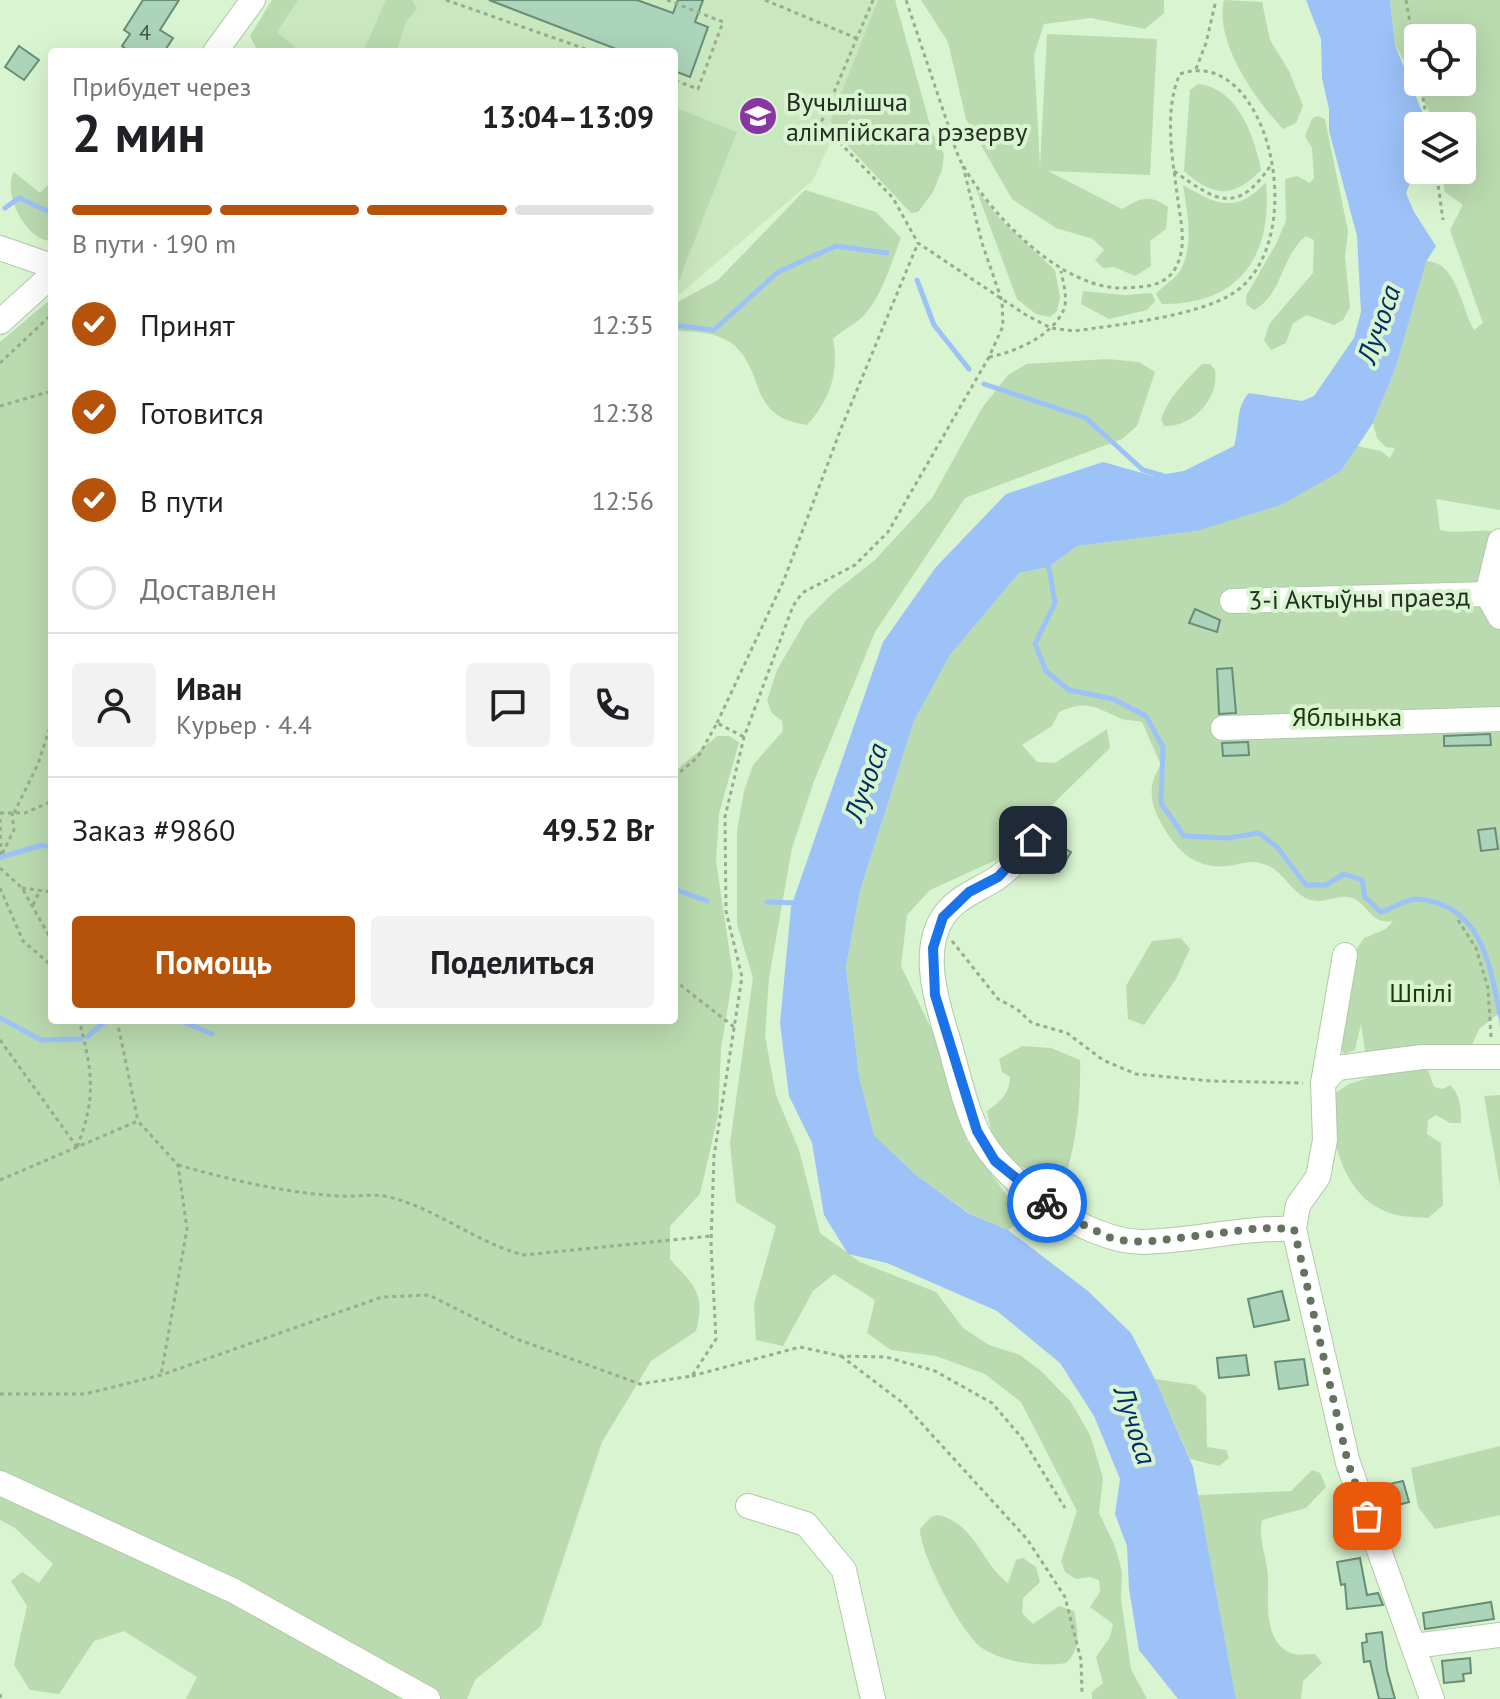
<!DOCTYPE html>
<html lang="ru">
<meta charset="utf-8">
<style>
:root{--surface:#fff;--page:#f2f2f2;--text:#202124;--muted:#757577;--line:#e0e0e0;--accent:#b45309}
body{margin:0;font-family:"PT Sans",sans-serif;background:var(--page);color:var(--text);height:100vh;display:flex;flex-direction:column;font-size:30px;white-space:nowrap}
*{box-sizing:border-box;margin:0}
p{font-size:26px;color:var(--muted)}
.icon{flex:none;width:44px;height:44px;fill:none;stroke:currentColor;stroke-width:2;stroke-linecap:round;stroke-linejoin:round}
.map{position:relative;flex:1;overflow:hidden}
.sheet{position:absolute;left:48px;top:48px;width:630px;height:976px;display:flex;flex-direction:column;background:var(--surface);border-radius:8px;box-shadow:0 8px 32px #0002}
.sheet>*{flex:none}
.controls{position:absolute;left:1404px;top:24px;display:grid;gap:16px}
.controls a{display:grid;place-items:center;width:72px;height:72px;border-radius:8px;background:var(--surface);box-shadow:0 8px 32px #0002;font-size:40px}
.pin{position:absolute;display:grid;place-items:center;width:68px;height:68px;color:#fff;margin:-34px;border-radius:16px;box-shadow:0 4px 12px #0006}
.courier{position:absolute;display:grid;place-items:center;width:80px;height:80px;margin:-40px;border:6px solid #1a73e8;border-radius:50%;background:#fff;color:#222;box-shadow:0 2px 10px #0007}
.headline em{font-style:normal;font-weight:700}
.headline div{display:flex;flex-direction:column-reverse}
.headline{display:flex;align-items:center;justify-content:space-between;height:136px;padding:0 24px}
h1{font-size:52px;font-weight:700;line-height:60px}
.bar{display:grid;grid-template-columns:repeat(4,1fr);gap:12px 8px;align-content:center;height:96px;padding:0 24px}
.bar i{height:10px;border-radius:6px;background:var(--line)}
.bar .current{background:var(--accent)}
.bar p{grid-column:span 4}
.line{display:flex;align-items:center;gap:20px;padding:0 24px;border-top:2px solid var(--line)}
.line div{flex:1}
.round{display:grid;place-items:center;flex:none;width:84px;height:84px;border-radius:8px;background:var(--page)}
ol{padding:0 24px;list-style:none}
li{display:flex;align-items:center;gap:24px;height:88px}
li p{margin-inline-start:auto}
li .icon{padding:8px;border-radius:50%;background:var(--accent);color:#fff;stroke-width:4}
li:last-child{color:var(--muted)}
li i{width:44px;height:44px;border:4px solid var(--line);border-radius:50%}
.primary-button{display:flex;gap:16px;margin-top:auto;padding:16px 24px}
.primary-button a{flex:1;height:92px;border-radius:8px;background:var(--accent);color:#fff;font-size:32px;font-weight:700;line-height:92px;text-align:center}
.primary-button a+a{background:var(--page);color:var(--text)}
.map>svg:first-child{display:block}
.built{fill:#cae8bf}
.green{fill:#badaaf;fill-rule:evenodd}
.water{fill:#9dc2f8}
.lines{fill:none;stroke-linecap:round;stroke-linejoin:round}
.stream{stroke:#9dc2f8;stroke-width:5}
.building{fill:#abd4ba;stroke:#678e76;stroke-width:2}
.minor-casing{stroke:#b0caa7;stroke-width:26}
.path{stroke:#97ac90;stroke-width:3;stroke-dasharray:4 4;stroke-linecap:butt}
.minor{stroke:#fff;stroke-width:24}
.done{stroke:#63735e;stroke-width:8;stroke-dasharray:0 14.4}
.route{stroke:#1a73e8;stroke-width:10}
.labels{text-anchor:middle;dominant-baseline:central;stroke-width:8;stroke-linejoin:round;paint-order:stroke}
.number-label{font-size:22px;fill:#465847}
.poi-label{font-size:26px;fill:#242e21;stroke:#d9f4d0;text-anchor:start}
.street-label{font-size:26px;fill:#242e21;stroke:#d9f4d0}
.park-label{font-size:26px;fill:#173808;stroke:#d9f4d0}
.water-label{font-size:28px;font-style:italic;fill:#022d67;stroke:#d9f4d0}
</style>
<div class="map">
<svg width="1500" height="1699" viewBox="0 0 1500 1699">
<rect width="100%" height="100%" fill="#d9f4d0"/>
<!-- built -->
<polygon class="built" points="279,0 896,0 813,180 674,299 674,52 286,52 255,33"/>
<!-- green -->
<g class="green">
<polygon points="272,0 298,0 277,32 301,52 258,52 250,36"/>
<polygon points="386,0 412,0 417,9 406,22 396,52 363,52"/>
<polygon points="878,0 895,0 932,132 944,154 942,170 933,192 918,212 911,213 832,129 831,119"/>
<path d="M921,0h243v13l-19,16 -54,-11 -47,6 -10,31 6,112 7,-133 110,5 -7,136 -102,-4 74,38c19,-11 27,-15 46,-2l-2,22 -16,12 1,25 -16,10 -21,-9 -11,1 -8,-8 9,-10 -11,-11 -37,-11 -44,-29 -46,-80 -18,-77z"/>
<path d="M1224,0l38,2 8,38 19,31 14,35 -7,17 -13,6c-27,-29 -69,-87 -59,-129z"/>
<path d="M1390,0h110v510l-64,-11 4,31c17,4 33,0 51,1l4,23 5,-9v484l-2,-15 -19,15 -7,16 -107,6 -4,-27 -6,26 -11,4 -9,-19 16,-78 13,-19 22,-9 7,-8c-20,3 -22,-10 -35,-20 -15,-11 -31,4 -47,-1 -18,-5 -27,-27 -42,-34 -17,-8 -25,-2 -42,0 -35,4 -55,-21 -69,-49 -9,-18 -9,-35 3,-52l-19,-43c-6,-2 -14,-1 -20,-3 -27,-11 -33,-20 -63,-7l-7,14 -30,19 15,17 18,1 52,-34 3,19 -114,112 -66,30 -23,25 -6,51 39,81 27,94 50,68 32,16 -6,8 -28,-8 -7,5 -39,-17 -54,-39 -41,-39 -15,-59 -13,-109 14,-76 54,-170 36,-66 69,-82 30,-6 28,-21 120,-15 144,-60 16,-25 24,5 9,7 5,-10 -9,-1 -9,-9 -4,-15 23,-56 30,-106c31,1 34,44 48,69l9,-7 -33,-93 13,-25 -18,-13 -4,-22h21v-44h-29l-2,-11 -36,-71zM1418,38h44v44h-44z"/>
<path d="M1198,84c40,4 56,52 63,86 -27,28 -47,28 -77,1l6,-81z"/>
<polygon points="674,107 737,132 675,290 674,290"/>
<path d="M1317,116l8,3 23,112 -3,26 5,50 -7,13 -9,5 -27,-10 -14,8 -7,20 -15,7 -7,-10 6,-17 43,-50 1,-33 -8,-4c-25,19 -23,59 -52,74l-8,-6v-8l30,-52 10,-23 -1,-42 12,-3 13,7 4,-5 -2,-30 -7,-12 7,-17z"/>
<path d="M14,172l26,21 12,-12v60c-26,0 -50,-48 -38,-69z"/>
<path d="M1266,182c7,74 -27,123 -104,122l-6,-10c8,-10 21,-15 26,-27 12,-25 5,-56 1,-82 34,20 53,29 83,-3z"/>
<polygon points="976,189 1000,219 1055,270 1060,297 1057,311 1050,317 1036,314 1017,299"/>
<path d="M805,190l71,22 25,26c-10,25 -21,65 -42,82 -9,7 -18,11 -26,19 7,33 -4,62 -26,86 -59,-8 -41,-50 -72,-79 -16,-14 -42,-15 -61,-15v-27l44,-24z"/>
<polygon points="1083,291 1124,295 1152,293 1155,301 1147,310 1109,319 1081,304"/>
<path d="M52,298v722h622v-248l43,-36h12l10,6 -20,72 -3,47 17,114 -12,74 -3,66 -18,79 -30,32v33c24,27 36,34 26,72l-45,30 -49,81 -61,184 -66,54 -8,19h-281l11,-22 -73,-46 -30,10 -35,53 -29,-4 -16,-25 13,-59 -16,-25 11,-9 17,11 14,-19 -38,-36 -15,-8v-1178z"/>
<polygon points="1107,359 1139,362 1155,372 1137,426 1122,439 965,498 875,632 814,781 792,848 769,978 765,1036 776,1095 799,1150 820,1233 860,1262 936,1292 963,1328 989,1345 1020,1355 1041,1371 1071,1402 1090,1435 1103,1478 1099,1513 1115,1546 1122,1572 1121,1599 1131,1669 1147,1699 1092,1699 1092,1692 1103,1683 1096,1657 1110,1637 1113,1624 1090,1607 1100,1592 1099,1580 1090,1577 1076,1579 1065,1572 1061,1561 1077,1511 1021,1402 985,1374 936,1356 891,1350 867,1333 875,1300 834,1274 813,1291 783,1346 756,1340 754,1304 776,1226 736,1202 730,1143 753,978 737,924 737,831 744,791 753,765 783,731 782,721 772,713 767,701 777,670 806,620 833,593 875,560 932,498 982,408 1008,375 1027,364"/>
<path d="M1202,364h8l5,6c5,29 -24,58 -51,56l-3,-7c7,-21 25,-39 41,-55z"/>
<polygon points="1181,938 1190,949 1176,979 1144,1025 1128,1019 1126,986 1152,941"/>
<path d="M1022,1046l29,2 29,12c1,38 -3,79 -14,115l-20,4 -33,-17 -21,-27 -5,-24c14,-10 22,-16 23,-34l-8,-5 -3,-13z"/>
<path d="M1414,1063l13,4 7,20 9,2 7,-4c11,11 11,23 11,38h-11l-14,-8 -8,5 -1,14 14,9 2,62 -15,13c-10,-1 -21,-1 -31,-3 -52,-12 -69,-74 -63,-121l15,-10z"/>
<polygon points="1500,1095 1500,1187 1484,1096"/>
<polygon points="1155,1379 1195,1385 1206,1396 1207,1447 1226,1450 1229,1458 1219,1466 1190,1459"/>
<polygon points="1500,1446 1500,1515 1435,1529 1418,1507 1411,1468"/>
<path d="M1312,1470l8,3 6,14 -20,21 -44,12c-4,19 4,35 6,55 1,24 -6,66 23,78 6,3 17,1 24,1l7,9 -19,18 -2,18h-65l-38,-204 93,-4z"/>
<path d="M938,1515c37,8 43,48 70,68l8,-23 7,-2 13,9 4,15 -17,16 -1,15 11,11 26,-18 15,5c4,20 8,37 -8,52 -26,4 -61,0 -84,-15 -21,-15 -62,-94 -62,-119l11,-12z"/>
</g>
<!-- water -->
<path class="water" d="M1306,0h84l5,45 33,81h-10v38l-12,29 8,19 22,34 -10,16 -30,105 -23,56 -32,48 -58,33 -86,27 -120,15 -28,21 -30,6 -69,82 -36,66 -54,170 -14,76 13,109 15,59 41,39 53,39 40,17 80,61 43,42 24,46 38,88 43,232h-58l-39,-49 -10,-61 -2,-43 -12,-32 5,-35 -26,-63 -34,-53 -63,-52 -110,-48 -39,-9 -24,-39 -12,-72 -23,-47 -9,-73 11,-116 92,-265 53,-75 70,-73 97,-32 50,14 31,-5 50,-25c6,-19 1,-38 15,-53l53,8 12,-5 40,-58 7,-26 -4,-76 -28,-105v-22l-7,-31 -1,-39z"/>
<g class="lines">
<!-- stream -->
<g class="stream">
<polyline points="5,208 19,198 52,213"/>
<polyline points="917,280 934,325 969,369"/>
<polyline points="674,325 714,330 778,272 836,246 887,253"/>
<polyline points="984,384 1086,418 1143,470 1164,476"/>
<path d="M1048,562l7,41 -20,41 11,27 23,19 44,9 33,17 17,31 -2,56 23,33 44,2 31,-5 18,14 29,38h20l18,-11 18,6 3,17 16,15c11,-3 25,-13 35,-13 65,4 74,65 84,116"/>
<polyline points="1,857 43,845 52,848"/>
<polyline points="674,889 707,901"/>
<polyline points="767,902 798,903"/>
<polyline points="0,1018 41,1040 81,1039"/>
<polyline points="179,1020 212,1034"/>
<polyline points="87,1037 107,1020"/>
</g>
</g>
<!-- building -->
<g class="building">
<polygon points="143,0 179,0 160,30 173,38 164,52 130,52 122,46 130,34 124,30"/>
<polygon points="489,0 637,0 673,13 678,0 703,0 695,22 708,27 690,77 674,71 674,52 624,52"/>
<polygon points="19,46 39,60 24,80 5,67"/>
<polygon points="1195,609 1220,620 1217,632 1189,623"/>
<polygon points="1232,668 1236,713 1219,714 1217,669"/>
<polygon points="1490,734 1491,745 1444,746 1444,736"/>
<polygon points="1248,742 1249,755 1223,756 1222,743"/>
<polygon points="1495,828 1498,849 1481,851 1478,830"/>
<polygon points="1053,842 1071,852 1059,872 1041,862"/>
<polygon points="1282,1291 1289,1320 1254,1327 1248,1299"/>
<polygon points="1246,1355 1249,1375 1219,1378 1217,1358"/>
<polygon points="1304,1359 1308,1385 1279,1389 1275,1362"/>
<polygon points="1403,1481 1409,1502 1391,1507 1385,1485"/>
<polygon points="1360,1558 1367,1595 1378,1593 1383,1605 1347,1609 1345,1584 1341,1585 1337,1562"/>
<polygon points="1491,1602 1494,1619 1425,1629 1423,1613"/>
<polygon points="1382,1632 1387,1670 1395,1699 1379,1699 1370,1661 1364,1662 1362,1643 1367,1642 1366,1634"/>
<polygon points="1470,1658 1471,1673 1463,1674 1464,1681 1444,1683 1442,1661"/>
</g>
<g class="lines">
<!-- minor casing -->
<g class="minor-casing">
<g id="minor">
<polyline points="215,52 253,0"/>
<polyline points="0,248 52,266"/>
<polyline points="0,322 52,275"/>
<polyline points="1487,594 1500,541"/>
<polyline points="1232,601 1487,594 1500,617"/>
<polyline points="1223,728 1500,719"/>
<path d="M1045,824c-14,19 -28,40 -48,54 -18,12 -41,19 -54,39 -24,37 -4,92 7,129 8,28 15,61 28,87 25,50 109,109 165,109 51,-1 100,-15 151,-13"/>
<polyline points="1345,955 1323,1083 1325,1140 1318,1177 1298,1205 1294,1229 1348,1463 1432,1699"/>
<polyline points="1323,1083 1337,1068 1422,1057 1500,1057"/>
<polyline points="0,1483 234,1591 428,1699"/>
<polyline points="748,1506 806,1524 844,1570 873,1699"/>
<polyline points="1414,1646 1500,1635"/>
</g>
</g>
<!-- path -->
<g class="path">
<polyline points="446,0 594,52"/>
<polyline points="667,0 723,22 698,89 674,80"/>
<polyline points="765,0 856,38"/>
<path d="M873,0l-52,123 72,75 25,45 108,72 25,13 23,3c43,-6 126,-15 161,-39 78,-54 32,-249 -55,-218 -17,37 -7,88 -2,127 3,22 9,45 -2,66 -10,20 -33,20 -53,21 -61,1 -130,-71 -159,-121 -9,-14 -13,-35 -19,-51 -13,-39 -26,-77 -39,-116"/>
<polyline points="1406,0 1418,68"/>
<polyline points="1196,69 1206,43 1216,0"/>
<polyline points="1420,82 1428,126"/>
<polyline points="1436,170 1443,220"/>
<path d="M1174,171c43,31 63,44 97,-6"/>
<path d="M989,357c26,-5 64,-21 75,-48 4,-11 -1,-27 -3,-38"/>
<polyline points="0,363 52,314"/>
<polyline points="0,406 52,391"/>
<polyline points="717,723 784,580 842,426 918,243"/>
<polyline points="674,777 698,757 717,723 744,737"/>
<polyline points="0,813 25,813 52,801"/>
<polyline points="14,813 38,764 52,721"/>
<polyline points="0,819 1,856 14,830 12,813"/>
<polyline points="0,868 22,888 52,941"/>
<polyline points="0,888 23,941 52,966"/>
<polyline points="22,888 52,892"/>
<polyline points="33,905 40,890"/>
<polyline points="1458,920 1476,948 1488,988 1491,1037"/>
<polyline points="952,941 998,999 1017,1009 1032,1023 1067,1033 1103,1060 1136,1074 1211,1081 1303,1083"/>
<polyline points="674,980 734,1027"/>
<polyline points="117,1020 138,1121"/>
<polyline points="0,1040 77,1147"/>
<path d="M77,1147c20,-50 15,-77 2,-127"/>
<path d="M178,1165c53,15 107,28 162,31 17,1 34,-3 49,1 49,12 87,46 135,58l187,-19"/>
<polyline points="0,1180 138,1121 178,1165 187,1229 161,1375"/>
<polyline points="841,1356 903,1403 1027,1539 1065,1597 1081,1660 1082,1693"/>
<polyline points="692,1376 800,1347 841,1356 886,1357 935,1371 992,1403 1022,1438 1065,1508"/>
<polyline points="0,1394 85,1394 161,1375 382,1297 429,1295 514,1338 640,1384 692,1376 716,1339 711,1244 714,1156 742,977 726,911 725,817 744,737 793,606 802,593 855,565 888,532 989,357 1003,326 1002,301 982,243 963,166"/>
<polyline points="0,1694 1,1699"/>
</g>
<!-- minor -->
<use href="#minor" class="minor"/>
</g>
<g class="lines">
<!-- done -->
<polyline class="done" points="1047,1203 1065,1216 1115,1240 1145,1242 1261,1228 1294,1229 1348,1463 1367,1516"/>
<!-- route -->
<polyline class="route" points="1033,840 998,877 969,892 943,917 933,948 935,995 977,1131 995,1161 1047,1203"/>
</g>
<!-- icons -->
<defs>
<g id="university-disc" transform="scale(2)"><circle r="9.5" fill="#8a35a3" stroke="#d9f4d0"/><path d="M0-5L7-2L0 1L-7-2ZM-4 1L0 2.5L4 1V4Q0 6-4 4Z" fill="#fff"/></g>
</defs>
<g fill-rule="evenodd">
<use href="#university-disc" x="758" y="116"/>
</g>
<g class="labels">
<!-- number labels -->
<g class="number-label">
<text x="145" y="32">4</text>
</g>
<!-- poi labels -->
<g class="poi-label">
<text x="786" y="101">Вучылішча<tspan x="786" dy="30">алімпійскага рэзерву</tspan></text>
</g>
<!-- street labels -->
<g class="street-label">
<text transform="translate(1359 598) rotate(-1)">3-і Актыўны праезд</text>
</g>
<!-- park labels -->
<g class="park-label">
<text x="1347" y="716">Яблынька</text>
<text x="1421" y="992">Шпілі</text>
</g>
<!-- water labels -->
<g class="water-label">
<text transform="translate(1378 324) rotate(-71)">Лучоса</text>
<text transform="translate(865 782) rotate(-71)">Лучоса</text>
<text transform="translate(1136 1425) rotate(72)">Лучоса</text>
</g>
</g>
</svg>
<div class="controls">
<a><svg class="icon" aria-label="locate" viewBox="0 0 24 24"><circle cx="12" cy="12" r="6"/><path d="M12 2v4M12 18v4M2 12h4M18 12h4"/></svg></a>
<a><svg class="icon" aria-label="layers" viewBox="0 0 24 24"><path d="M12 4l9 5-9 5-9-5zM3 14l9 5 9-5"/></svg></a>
</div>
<div class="pin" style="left:1367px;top:1516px;background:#ea580c"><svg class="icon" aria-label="bag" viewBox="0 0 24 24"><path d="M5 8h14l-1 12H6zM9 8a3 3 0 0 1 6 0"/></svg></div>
<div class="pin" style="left:1033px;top:840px;background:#1f2937"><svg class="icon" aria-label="home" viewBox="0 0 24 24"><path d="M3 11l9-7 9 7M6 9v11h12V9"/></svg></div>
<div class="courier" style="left:1047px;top:1203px"><svg class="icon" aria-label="bike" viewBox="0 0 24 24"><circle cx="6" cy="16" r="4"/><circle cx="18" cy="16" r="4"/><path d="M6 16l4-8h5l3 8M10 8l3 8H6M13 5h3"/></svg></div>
<section class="sheet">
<div class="headline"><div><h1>2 мин</h1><p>Прибудет через</p></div><em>13:04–13:09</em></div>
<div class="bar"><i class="current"></i><i class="current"></i><i class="current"></i><i></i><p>В пути · 190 m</p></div>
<ol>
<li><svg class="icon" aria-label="check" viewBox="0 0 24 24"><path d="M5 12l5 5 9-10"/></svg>Принят<p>12:35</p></li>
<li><svg class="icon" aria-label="check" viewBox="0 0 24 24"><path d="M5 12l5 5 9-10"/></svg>Готовится<p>12:38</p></li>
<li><svg class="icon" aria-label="check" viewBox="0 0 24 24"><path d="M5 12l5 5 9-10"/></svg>В пути<p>12:56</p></li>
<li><i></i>Доставлен</li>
</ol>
<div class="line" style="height:144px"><a class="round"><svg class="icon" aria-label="person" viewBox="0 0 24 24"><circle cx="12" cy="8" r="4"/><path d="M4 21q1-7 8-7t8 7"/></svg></a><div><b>Иван</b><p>Курьер · 4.4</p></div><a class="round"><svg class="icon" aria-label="chat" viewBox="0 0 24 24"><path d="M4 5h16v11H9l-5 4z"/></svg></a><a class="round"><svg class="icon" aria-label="phone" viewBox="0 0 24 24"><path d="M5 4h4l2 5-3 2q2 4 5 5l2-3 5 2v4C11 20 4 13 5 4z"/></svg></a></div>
<div class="line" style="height:104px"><div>Заказ #9860</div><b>49.52 Br</b></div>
<div class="primary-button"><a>Помощь</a><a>Поделиться</a></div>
</section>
</div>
